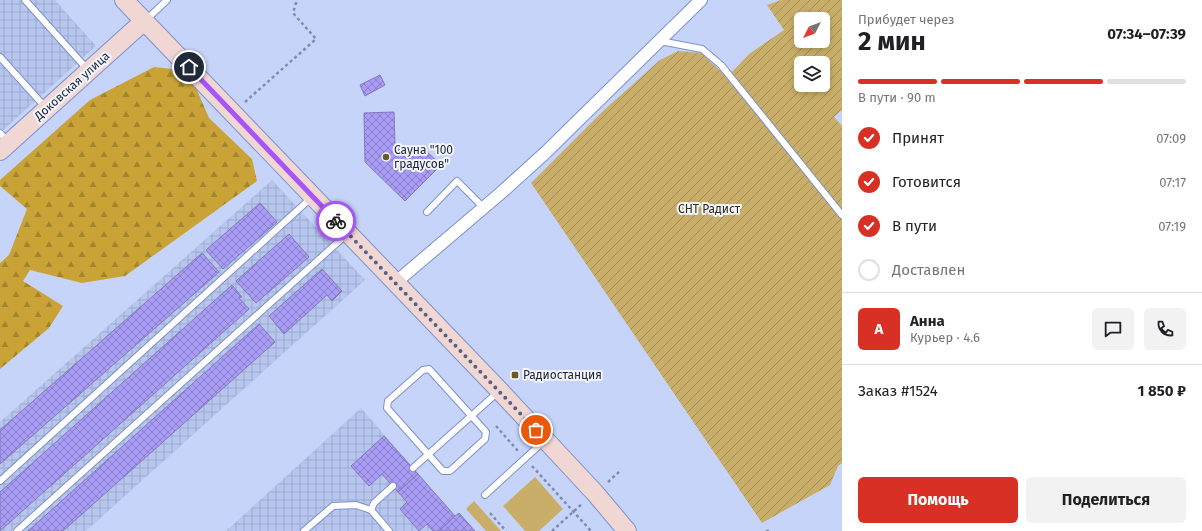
<!DOCTYPE html>
<html lang="ru">
<meta charset="utf-8">
<style>
:root{--surface:#fff;--page:#f2f2f2;--text:#202124;--muted:#757577;--line:#e0e0e0;--accent:#d93025}
body{margin:0;font-family:"Fira Sans",sans-serif;background:var(--page);color:var(--text);height:100vh;display:flex;flex-direction:column;font-size:15px;white-space:nowrap}
*{box-sizing:border-box;margin:0}
p{font-size:13px;color:var(--muted)}
.icon{flex:none;width:22px;height:22px;fill:none;stroke:currentColor;stroke-width:2;stroke-linecap:round;stroke-linejoin:round}
.map{position:relative;flex:1;overflow:hidden}
.drawer{display:flex;flex-direction:column;background:var(--surface);width:360px}
.drawer>*{flex:none}
.needle{width:26px;rotate:228deg}
.fabs{position:absolute;left:794px;top:12px;display:grid;gap:8px}
.fabs a{display:grid;place-items:center;width:36px;height:36px;border-radius:6px;background:var(--surface);box-shadow:0 2px 6px #0003;font-size:20px}
.pin{position:absolute;display:grid;place-items:center;width:34px;height:34px;color:#fff;margin:-17px;border:2px solid #fff;border-radius:50%;box-shadow:0 1px 4px #0007}
.courier{position:absolute;display:grid;place-items:center;width:40px;height:40px;margin:-20px;border:3px solid #a855f7;border-radius:50%;background:#fff;color:#222;box-shadow:0 1px 5px #0007}
.overview em{font-style:normal;font-weight:700}
.overview div{display:flex;flex-direction:column-reverse}
.overview{display:flex;align-items:center;justify-content:space-between;height:68px;padding:0 16px}
h1{font-size:26px;font-weight:700;line-height:30px}
.bar{display:grid;grid-template-columns:repeat(4,1fr);gap:6px 4px;align-content:center;height:48px;padding:0 16px}
.bar i{height:5px;border-radius:3px;background:var(--line)}
.bar .on{background:var(--accent)}
.bar p{grid-column:span 4}
.line{display:flex;align-items:center;gap:10px;padding:0 16px;border-top:1px solid var(--line)}
.line div{flex:1}
.round{display:grid;place-items:center;flex:none;width:42px;height:42px;border-radius:6px;background:var(--page)}
ol{padding:0 16px;list-style:none}
li{display:flex;align-items:center;gap:12px;height:44px}
li p{margin-inline-start:auto}
li .icon{padding:4px;border-radius:50%;background:var(--accent);color:#fff;stroke-width:4}
li:last-child{color:var(--muted)}
li i{width:22px;height:22px;border:2px solid var(--line);border-radius:50%}
.button{display:flex;gap:8px;margin-top:auto;padding:8px 16px}
.button a{flex:1;height:46px;border-radius:6px;background:var(--accent);color:#fff;font-size:16px;font-weight:700;line-height:46px;text-align:center}
.button a+a{background:var(--page);color:var(--text)}
main{display:flex;flex:1;min-height:0}
.map>svg:first-child{display:block}
.industrial{fill:url(#industrial-grid)}
.grass{fill:#c8ae68}
.forest{fill:url(#forest-firs)}
.garden{fill:url(#garden-furrows);fill-rule:evenodd}
.building{fill:url(#building-cross-hatch);stroke:#8279b7}
.lines{fill:none;stroke-linecap:round;stroke-linejoin:round}
.lane-casing{stroke:#7d91cd;stroke-width:8}
.street-casing{stroke:#7d91cd;stroke-width:14}
.secondary-casing{stroke:#7d91cd;stroke-width:20}
.path{stroke:#808bab;stroke-width:2.5;stroke-dasharray:3 3;stroke-linecap:butt}
.lane{stroke:#fff;stroke-width:6}
.street{stroke:#fff;stroke-width:12}
.secondary{stroke:#f0d7d4;stroke-width:18}
.done{stroke:#58627e;stroke-width:4;stroke-dasharray:0 7.2}
.route{stroke:#a855f7;stroke-width:5}
.poi-dot{fill:#6b5927;stroke:#f3f5fc;stroke-width:1.5}
.labels{text-anchor:middle;dominant-baseline:central;stroke-width:4;stroke-linejoin:round;paint-order:stroke}
.street-label{font-size:12px;fill:#1d243c;stroke:#f3f5fc}
.poi-label{font-size:12px;fill:#1d243c;stroke:#f3f5fc;text-anchor:start}
.park-label{font-size:12px;fill:#332c19;stroke:#f3f5fc}
</style>
<main>
<div class="map">
<svg width="842" height="531" viewBox="0 0 842 531">
<defs>
<pattern id="industrial-grid" width="8" height="8" patternUnits="userSpaceOnUse"><rect width="8" height="8" fill="#b7c6ef"/><path d="M0 4h8M4 0v8" fill="none" stroke="#9daace"/></pattern>
<pattern id="forest-firs" width="22" height="20" patternUnits="userSpaceOnUse"><rect width="22" height="20" fill="#c9a336"/><path d="M5 1l3.5 6h-7zM16 11l3.5 6h-7z" fill="#a3852f"/></pattern>
<pattern id="garden-furrows" width="10" height="10" patternUnits="userSpaceOnUse"><rect width="10" height="10" fill="#c8ae68"/><path d="M-1 1l2-2M0 10L10 0M9 11l2-2" fill="none" stroke="#a28d57"/></pattern>
<pattern id="building-cross-hatch" width="8" height="8" patternUnits="userSpaceOnUse"><rect width="8" height="8" fill="#a99cf7"/><path d="M0 0l8 8M0 8l8-8" fill="none" stroke="#897fc9"/></pattern>
</defs>
<rect width="100%" height="100%" fill="#c6d4fa"/>
<!-- industrial -->
<g class="industrial">
<polygon points="0,0 55,0 96,46 0,133"/>
<polygon points="272,180 365,280 86,531 0,531 0,422"/>
<polygon points="361,408 455,516 439,531 226,531"/>
</g>
<!-- grass -->
<g class="grass">
<polygon points="535,477 563,509 539,531 525,531 503,506"/>
<polygon points="474,501 501,531 486,531 466,509"/>
</g>
<!-- forest -->
<polygon class="forest" points="154,67 172,69 196,88 209,118 252,159 257,181 125,276 82,283 30,270 23,281 63,306 49,328 0,369 0,263 9,255 27,209 0,186 0,180 90,100"/>
<!-- garden -->
<path class="garden" d="M781,0h61v110l-8,7 8,9v337l-4,3 -8,19 -68,38 -231,-340 72,-72 57,-51 18,-9 23,2 26,24 22,-23 35,-24 -17,-25zM801,19h22v22h-22zM801,63h22v22h-22z"/>
<!-- building -->
<g class="building">
<polygon points="380,75 385,85 365,96 360,85"/>
<polygon points="394,112 395,145 410,159 422,147 441,165 405,201 365,162 364,113"/>
<polygon points="260,203 277,222 223,269 206,250"/>
<polygon points="289,234 309,257 256,303 236,281"/>
<polygon points="202,253 219,272 0,464 0,430"/>
<polygon points="322,269 342,291 332,301 327,295 284,334 269,316"/>
<polygon points="232,285 242,297 239,298 249,309 0,531 0,492"/>
<polygon points="259,324 275,342 63,531 28,531"/>
<polygon points="384,436 418,474 398,492 382,474 369,486 351,466"/>
<polygon points="418,474 455,516 439,531 433,531 427,524 419,531 400,509 407,502 398,492"/>
<polygon points="459,513 475,531 439,531 455,516"/>
</g>
<g class="lines">
<!-- lane casing -->
<g class="lane-casing">
<g id="lane">
<polyline points="25,0 88,70"/>
<polyline points="146,20 167,0"/>
<polyline points="660,41 702,49 721,65 842,215"/>
<polyline points="0,57 46,108"/>
<polyline points="0,133 8,142"/>
<polyline points="427,212 457,181 484,208"/>
<polygon points="429,369 486,432 485,439 450,471 443,471 387,408 388,401 423,370"/>
<polyline points="413,468 498,392"/>
<polyline points="0,481 311,198"/>
<polyline points="485,495 544,441"/>
<polyline points="17,531 347,234"/>
<polyline points="304,531 333,506 356,505 371,510"/>
<polyline points="389,531 371,510 374,503 393,486"/>
</g>
</g>
<!-- street casing -->
<g class="street-casing">
<polyline id="street" points="395,283 502,192 545,153 701,0"/>
</g>
<!-- secondary casing -->
<g class="secondary-casing">
<g id="secondary">
<polyline points="124,0 500,391 595,493 627,531"/>
<polyline points="0,151 144,21"/>
</g>
</g>
<!-- path -->
<g class="path">
<polyline points="245,102 316,39 293,13 297,0"/>
<polyline points="496,426 518,451"/>
<polyline points="532,466 591,531"/>
<polyline points="608,482 620,471"/>
<polyline points="490,513 506,531"/>
<polyline points="552,531 583,503"/>
<polyline points="766,531 771,531"/>
</g>
<!-- lane -->
<use href="#lane" class="lane"/>
<!-- street -->
<use href="#street" class="street"/>
<!-- secondary -->
<use href="#secondary" class="secondary"/>
</g>
<g class="lines">
<!-- done -->
<polyline class="done" points="336,221 536,430"/>
<!-- route -->
<polyline class="route" points="189,67 336,221"/>
</g>
<!-- markers -->
<g class="poi-dot">
<circle cx="386" cy="157" r="4"/>
<rect x="511" y="371" width="8" height="8" rx="2"/>
</g>
<g class="labels">
<!-- street labels -->
<g class="street-label">
<text transform="translate(72 86) rotate(-42)">Доковская улица</text>
</g>
<!-- poi labels -->
<g class="poi-label">
<text x="394" y="150">Сауна "100<tspan x="394" dy="14">градусов"</tspan></text>
<text x="523" y="375">Радиостанция</text>
</g>
<!-- park labels -->
<g class="park-label">
<text x="709" y="209">СНТ Радист</text>
</g>
</g>
</svg>
<div class="fabs">
<a><svg class="needle" viewBox="-14 -14 28 28"><path d="M0-13l5 13h-10z" fill="#e53935"/><path d="M0 13l5-13h-10z" fill="#757577"/></svg></a>
<a><svg class="icon" aria-label="layers" viewBox="0 0 24 24"><path d="M12 4l9 5-9 5-9-5zM3 14l9 5 9-5"/></svg></a>
</div>
<div class="pin" style="left:536px;top:430px;background:#ea580c"><svg class="icon" aria-label="bag" viewBox="0 0 24 24"><path d="M5 8h14l-1 12H6zM9 8a3 3 0 0 1 6 0"/></svg></div>
<div class="pin" style="left:189px;top:67px;background:#1f2937"><svg class="icon" aria-label="home" viewBox="0 0 24 24"><path d="M3 11l9-7 9 7M6 9v11h12V9"/></svg></div>
<div class="courier" style="left:336px;top:221px"><svg class="icon" aria-label="bike" viewBox="0 0 24 24"><circle cx="6" cy="16" r="4"/><circle cx="18" cy="16" r="4"/><path d="M6 16l4-8h5l3 8M10 8l3 8H6M13 5h3"/></svg></div>
</div>
<section class="drawer">
<div class="overview"><div><h1>2 мин</h1><p>Прибудет через</p></div><em>07:34–07:39</em></div>
<div class="bar"><i class="on"></i><i class="on"></i><i class="on"></i><i></i><p>В пути · 90 m</p></div>
<ol>
<li><svg class="icon" aria-label="check" viewBox="0 0 24 24"><path d="M5 12l5 5 9-10"/></svg>Принят<p>07:09</p></li>
<li><svg class="icon" aria-label="check" viewBox="0 0 24 24"><path d="M5 12l5 5 9-10"/></svg>Готовится<p>07:17</p></li>
<li><svg class="icon" aria-label="check" viewBox="0 0 24 24"><path d="M5 12l5 5 9-10"/></svg>В пути<p>07:19</p></li>
<li><i></i>Доставлен</li>
</ol>
<div class="line" style="height:72px"><b class="round" style="background:var(--accent);color:#fff">А</b><div><b>Анна</b><p>Курьер · 4.6</p></div><a class="round"><svg class="icon" aria-label="chat" viewBox="0 0 24 24"><path d="M4 5h16v11H9l-5 4z"/></svg></a><a class="round"><svg class="icon" aria-label="phone" viewBox="0 0 24 24"><path d="M5 4h4l2 5-3 2q2 4 5 5l2-3 5 2v4C11 20 4 13 5 4z"/></svg></a></div>
<div class="line" style="height:52px"><div>Заказ #1524</div><b>1 850 ₽</b></div>
<div class="button"><a>Помощь</a><a>Поделиться</a></div>
</section>
</main>
